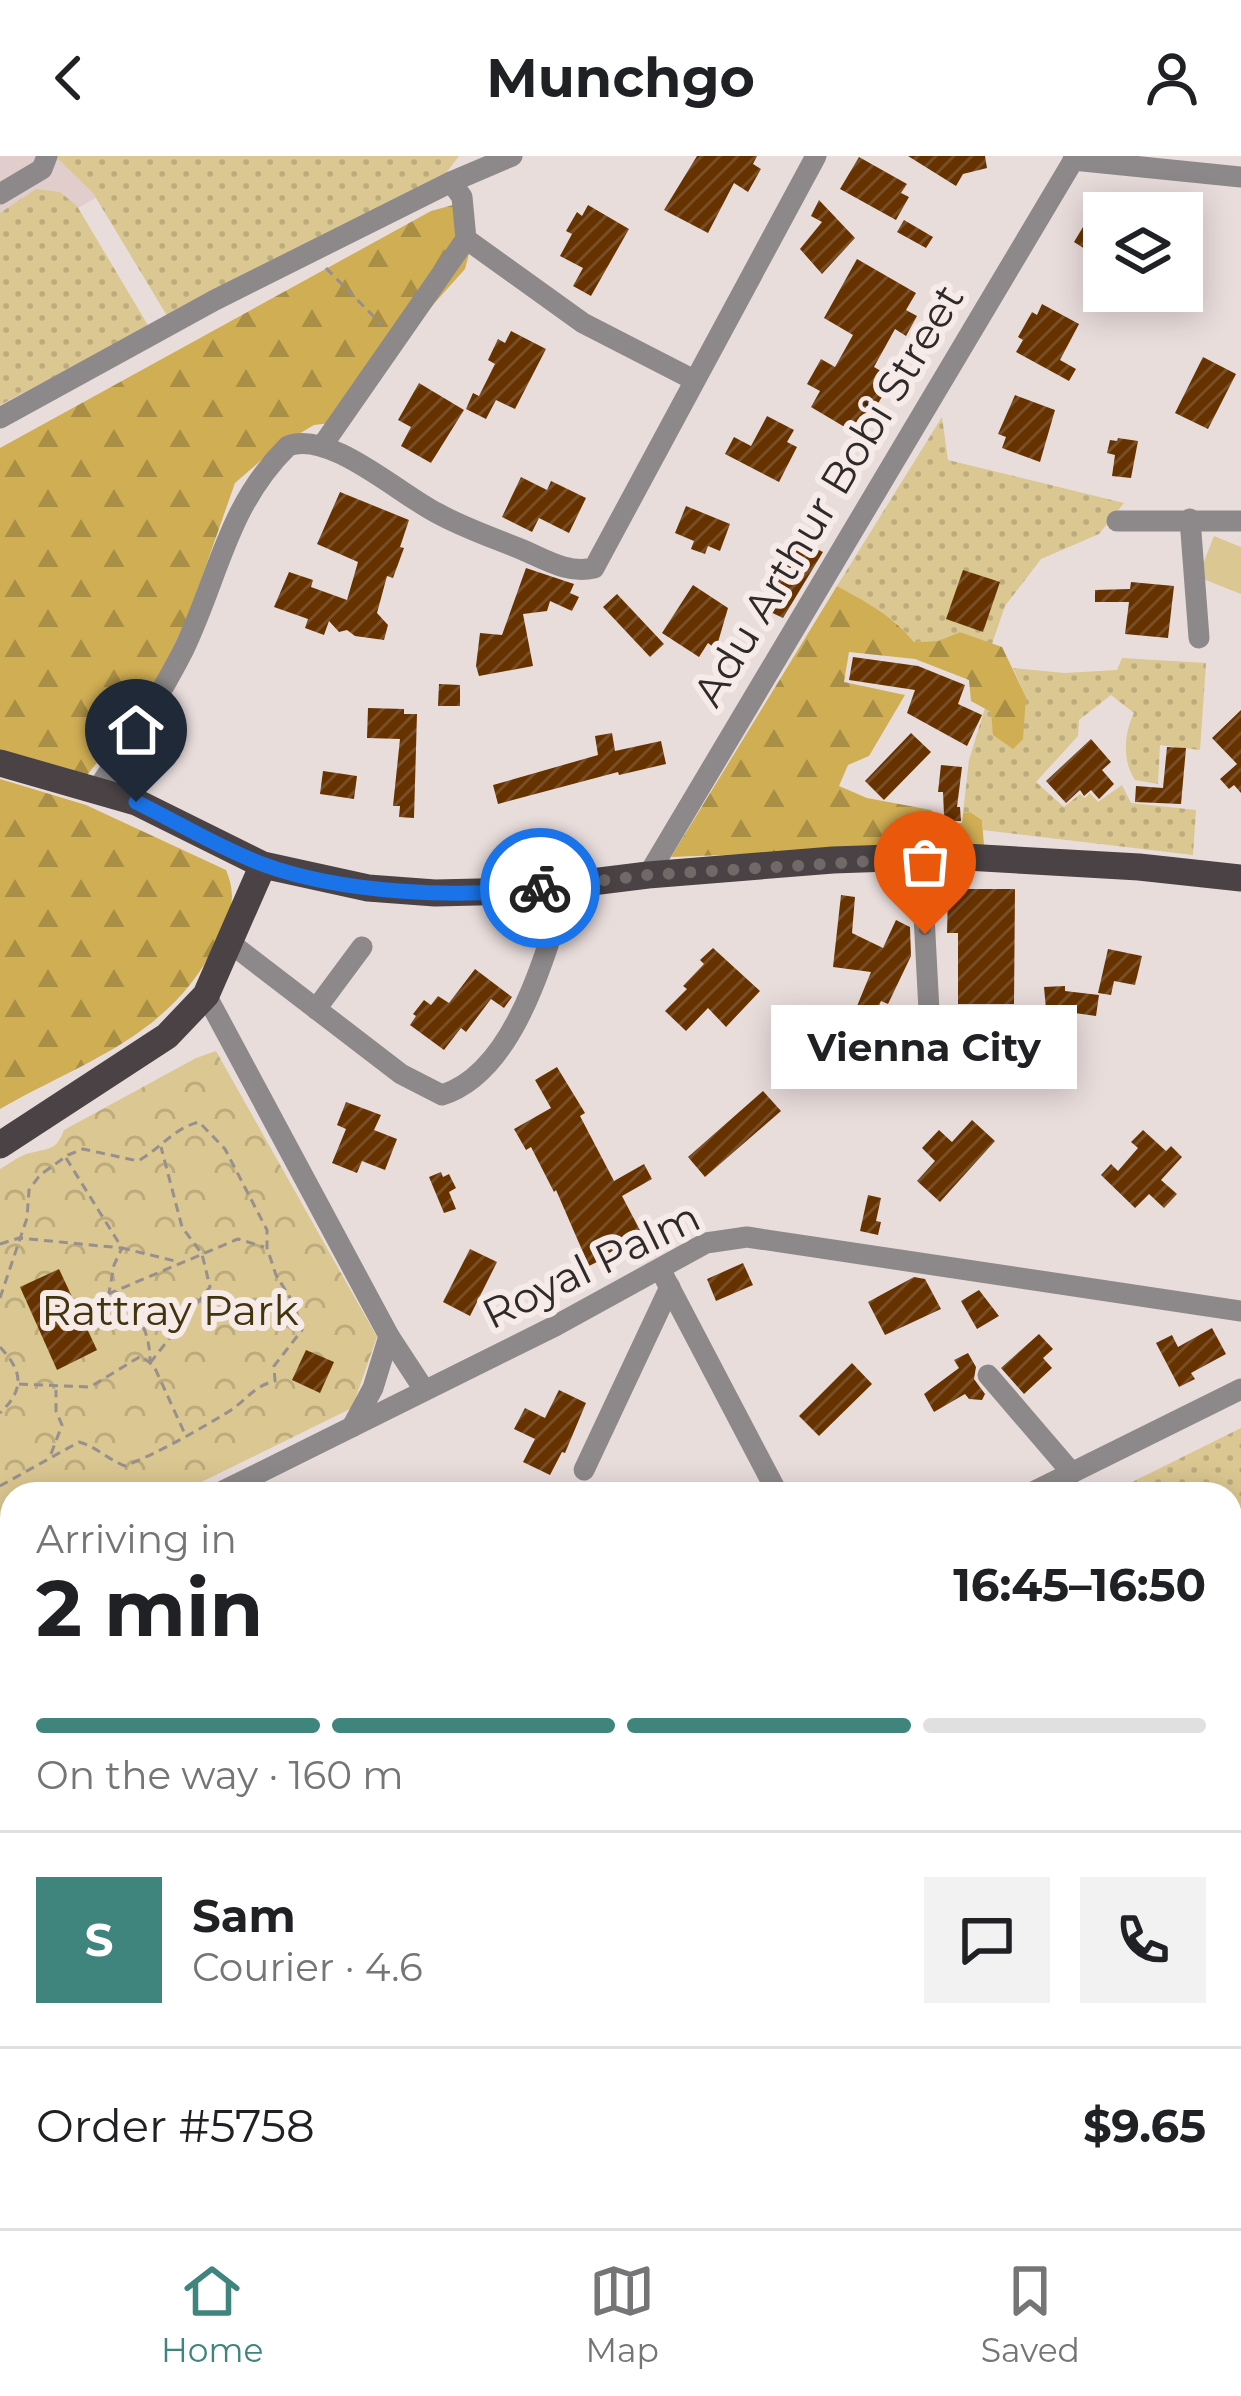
<!DOCTYPE html>
<meta charset="utf-8">
<style>
:root{--surface:#fff;--page:#f2f2f2;--text:#202124;--muted:#757577;--line:#e0e0e0;--accent:#3f857e}
body{margin:0;font-family:Montserrat,sans-serif;background:var(--page);color:var(--text);height:100vh;display:flex;flex-direction:column;font-size:45px;white-space:nowrap}
*{box-sizing:border-box;margin:0}
p{font-size:39px;color:var(--muted)}
.icon{flex:none;width:66px;height:66px;fill:none;stroke:currentColor;stroke-width:2;stroke-linecap:round;stroke-linejoin:round}
.map{position:relative;flex:1;overflow:hidden}
.sheet{position:absolute;left:0px;top:1326px;width:1242px;height:747px;display:flex;flex-direction:column;background:var(--surface);border-radius:36px 36px 0 0;box-shadow:0 6px 30px #0003}
.sheet>*{flex:none}
.controls{position:absolute;left:1083px;top:36px;display:grid;gap:24px}
.controls a{display:grid;place-items:center;width:120px;height:120px;border-radius:0px;background:var(--surface);box-shadow:0 6px 30px #0003;font-size:60px}
.pin{position:absolute;display:grid;place-items:center;width:102px;height:102px;color:#fff;margin:-123px -51px;border-radius:50% 50% 50% 0;rotate:-45deg;box-shadow:0 0 12px #0007}
.pin .icon{rotate:45deg}
.courier{position:absolute;display:grid;place-items:center;width:120px;height:120px;margin:-60px;border:9px solid #1a73e8;border-radius:50%;background:#fff;color:#222;box-shadow:0 3px 15px #0007}
.bubble{position:absolute;height:84px;border-radius:0px;background:var(--surface);box-shadow:0 6px 30px #0003;font-size:39px;font-weight:700;line-height:84px;text-align:center}
.head em{font-style:normal;font-weight:700}
.head div{display:flex;flex-direction:column-reverse}
.head{display:flex;align-items:center;justify-content:space-between;height:204px;padding:0 36px}
h1{font-size:78px;font-weight:700;line-height:90px}
.bar{display:grid;grid-template-columns:repeat(4,1fr);gap:18px 12px;align-content:center;height:144px;padding:0 36px}
.bar i{height:15px;border-radius:9px;background:var(--line)}
.bar .active{background:var(--accent)}
.bar p{grid-column:span 4}
.line{display:flex;align-items:center;gap:30px;padding:0 36px;border-top:3px solid var(--line)}
.line div{flex:1}
.round{display:grid;place-items:center;flex:none;width:126px;height:126px;border-radius:0px;background:var(--page)}
header{display:flex;justify-content:space-between;align-items:center;height:156px;padding:0 36px;background:var(--surface);font-size:54px;font-weight:700}
.dock{display:flex;justify-content:space-around;align-items:center;height:168px;border-top:3px solid var(--line);background:var(--surface);font-size:33px;color:var(--muted)}
.dock a{display:grid;justify-items:center;gap:6px}
.dock .active{color:var(--accent)}
.map>svg:first-child{display:block}
.built{fill:#e1cecc}
.grass{fill:url(#grass-dots)}
.forest{fill:url(#forest-firs)}
.park{fill:url(#park-crowns)}
.pitch{fill:#dbc791}
.building{fill:url(#building-hatch)}
.lines{fill:none;stroke-linecap:round;stroke-linejoin:round}
.path{stroke:#988f8f;stroke-width:3;stroke-dasharray:9 6;stroke-linecap:butt}
.minor{stroke:#8d898a;stroke-width:21}
.major{stroke:#4a4245;stroke-width:27}
.done{stroke:#706968;stroke-width:12;stroke-dasharray:0 21.6}
.route{stroke:#1a73e8;stroke-width:15}
.labels{text-anchor:middle;dominant-baseline:central;stroke-width:12;stroke-linejoin:round;paint-order:stroke}
.street-label{font-size:42px;fill:#2f2a2a;stroke:#f6ebe9}
.park-label{font-size:42px;fill:#42340c;stroke:#f6ebe9}
</style>
<header><svg class="icon" aria-label="back" viewBox="0 0 24 24"><path d="M15 5l-7 7 7 7"/></svg>Munchgo<svg class="icon" aria-label="person" viewBox="0 0 24 24"><circle cx="12" cy="8" r="4"/><path d="M4 21q1-7 8-7t8 7"/></svg></header>
<div class="map">
<svg width="1241" height="2072" viewBox="0 0 1241 2072">
<defs>
<pattern id="grass-dots" width="8" height="8" patternUnits="userSpaceOnUse" patternTransform="scale(3)"><rect width="8" height="8" fill="#dbc791"/><path d="M2 2h.1M6 6h.1" fill="none" stroke="#bcab7d" stroke-width="1.8" stroke-linecap="round"/></pattern>
<pattern id="forest-firs" width="22" height="20" patternUnits="userSpaceOnUse" patternTransform="scale(3)"><rect width="22" height="20" fill="#d0ae54"/><path d="M5 1l3.5 6h-7zM16 11l3.5 6h-7z" fill="#a98e46"/></pattern>
<pattern id="park-crowns" width="20" height="18" patternUnits="userSpaceOnUse" patternTransform="scale(3)"><rect width="20" height="18" fill="#dbc791"/><path d="M2 6a3 3 0 1 1 6 0M12 15a3 3 0 1 1 6 0" fill="none" stroke="#bcab7d"/></pattern>
<pattern id="building-hatch" width="6" height="6" patternUnits="userSpaceOnUse" patternTransform="scale(3)"><rect width="6" height="6" fill="#630"/><path d="M-1 1l2-2M0 6l6-6M5 7l2-2" fill="none" stroke="#784f26"/></pattern>
</defs>
<rect width="100%" height="100%" fill="#e9dddc"/>
<!-- built -->
<polygon class="built" points="0,0 172,0 0,95"/>
<!-- grass -->
<g class="grass">
<polygon points="55,0 459,0 438,28 169,163 93,37"/>
<polygon points="36,33 60,36 77,50 149,171 0,249 0,57"/>
<path d="M942,261l6,43 176,43 -25,31 -58,25 -36,47 -13,38 -32,-12 -22,9 -24,1c-21,-27 -47,-40 -77,-56z"/>
<path d="M1122,502l84,5 -6,87 -40,-5 -2,39 -23,-4c-13,-19 -11,-47 -1,-67l-23,-18 -32,25 -1,16 -42,46 28,25 16,-13 5,4 5,-5 8,9 24,-17 9,18 65,7 -3,45 -210,-25 -1,-10 -12,-8 -7,1 6,-53 16,-52 6,4 35,-15 -13,-29 51,5 53,-3z"/>
<polygon points="1241,1272 1241,2010 1230,2021 1230,1338 1108,1338"/>
<polygon points="12,1879 12,2061 1192,2061 1182,2072 0,2072 0,1885"/>
</g>
<!-- forest -->
<g class="forest">
<polygon points="453,49 473,83 465,113 397,189 340,266 314,269 275,292 235,327 189,458 159,521 135,560 87,619 0,594 0,292 431,55"/>
<path d="M837,430c30,16 56,30 77,56l24,-1 22,-9 42,15 24,50 -3,42 -10,10 -20,-14 -2,-23 -20,-11 -2,-21 -54,-21 -66,-7 -5,30 61,13 -36,61 -21,9 -9,21 28,12 64,12 11,15 20,-2 1,-10 7,-1 12,8 2,25 -313,12z"/>
<path d="M0,623l86,26 140,65c12,29 4,44 -8,70 -48,98 -131,119 -218,169z"/>
<polygon points="1241,2010 1241,2072 1182,2072 1192,2061 1230,2061 1230,2021"/>
</g>
<!-- park -->
<path class="park" d="M216,895l161,286 -25,71 -175,86h-165v81l-12,6v-412c9,-5 20,-14 30,-16 19,-5 26,-2 34,-23l132,-72z"/>
<!-- pitch -->
<polygon class="pitch" points="1214,380 1241,391 1241,438 1198,421"/>
<!-- building -->
<g class="building">
<polygon points="697,0 757,0 753,8 761,13 748,36 734,27 708,77 664,54"/>
<polygon points="908,0 985,0 987,12 963,18 956,30"/>
<polygon points="859,1 907,28 901,37 909,41 896,64 840,33"/>
<polygon points="819,44 855,82 822,118 800,93 822,66 811,60"/>
<polygon points="588,49 629,73 591,140 573,130 583,112 560,100 572,78 566,75 577,56 582,60"/>
<polygon points="1089,61 1104,70 1104,105 1074,86"/>
<polygon points="904,64 933,81 926,92 897,76"/>
<polygon points="857,103 916,137 906,154 917,160 906,180 895,173 874,211 886,218 883,225 889,229 864,271 858,267 853,276 811,251 820,235 807,228 821,203 835,211 853,179 824,162"/>
<polygon points="1042,148 1079,168 1060,204 1076,213 1069,225 1016,196 1023,184 1018,181 1032,156 1037,159"/>
<polygon points="511,175 546,193 515,253 496,244 486,263 466,253 473,237 479,240 495,208 488,204 498,183 505,187"/>
<polygon points="1203,201 1236,218 1208,273 1175,257"/>
<polygon points="419,227 464,254 431,307 401,290 411,271 398,264"/>
<polygon points="1015,239 1055,254 1040,306 1002,292 1006,281 998,278"/>
<polygon points="767,260 794,274 787,286 797,291 779,326 725,298 734,281 751,290"/>
<polygon points="1118,282 1138,285 1131,322 1112,320 1115,299 1107,297 1110,284 1117,285"/>
<polygon points="521,321 547,334 551,325 586,342 569,377 539,362 532,376 502,361"/>
<polygon points="340,336 409,364 400,391 404,392 393,422 387,420 377,457 388,469 384,484 355,480 347,474 339,476 329,465 324,479 305,472 308,463 274,451 289,416 313,424 311,431 347,444 358,406 317,388"/>
<polygon points="686,350 730,368 720,395 708,390 705,398 691,393 694,385 675,377"/>
<polygon points="794,382 823,396 783,462 760,451"/>
<polygon points="526,412 574,428 570,437 579,441 572,455 550,445 547,455 523,458 533,510 479,520 476,510 480,477 502,479"/>
<polygon points="963,414 1000,426 983,476 946,463"/>
<polygon points="1131,426 1174,430 1168,482 1125,478 1129,446 1095,446 1095,434 1130,433"/>
<polygon points="693,429 728,452 716,493 708,487 699,501 662,477"/>
<polygon points="617,438 664,488 650,501 603,451"/>
<polygon points="853,501 918,510 965,529 958,548 982,559 967,590 907,557 915,534 849,524"/>
<polygon points="439,528 460,529 460,550 438,550"/>
<polygon points="368,552 404,553 404,558 417,558 414,662 399,661 400,650 393,650 400,583 367,582"/>
<polygon points="1241,554 1241,637 1234,629 1229,633 1220,623 1237,608 1212,582"/>
<polygon points="612,577 615,595 661,585 666,608 619,619 618,616 498,648 493,629 598,599 595,580"/>
<polygon points="911,577 931,596 884,644 865,625"/>
<polygon points="1091,583 1111,606 1102,614 1114,628 1099,643 1091,634 1084,640 1080,634 1066,647 1046,625"/>
<polygon points="1167,591 1186,592 1181,648 1135,646 1136,630 1163,632"/>
<polygon points="941,609 962,611 957,651 960,651 961,665 955,665 953,682 945,682 943,636 938,636"/>
<polygon points="323,615 357,620 354,643 320,638"/>
<polygon points="958,733 1015,733 1014,848 958,848 958,777 947,777 948,737 958,737"/>
<polygon points="841,739 855,741 852,777 883,792 896,764 910,771 911,800 888,848 881,845 873,864 855,855 871,816 833,811"/>
<polygon points="713,792 760,835 726,871 708,852 686,875 665,855 687,833 683,830 704,808 700,804"/>
<polygon points="1108,793 1142,800 1135,829 1114,825 1111,839 1098,837"/>
<polygon points="475,813 512,841 504,852 491,843 466,876 461,872 444,894 410,869 416,860 413,858 424,844 431,849 438,840 449,847"/>
<polygon points="1065,830 1065,835 1099,839 1096,860 1046,853 1044,831"/>
<polygon points="827,893 872,894 871,917 827,916"/>
<polygon points="557,911 585,957 580,960 614,1025 644,1008 652,1023 622,1040 644,1082 589,1110 556,1034 554,1036 531,991 526,994 514,973 551,952 535,924"/>
<polygon points="763,935 781,955 705,1021 688,1001"/>
<polygon points="346,946 381,959 374,974 397,983 385,1014 362,1005 357,1017 332,1007 346,973 337,969"/>
<polygon points="972,964 995,985 940,1046 917,1025 935,1005 922,992 939,974 952,986"/>
<polygon points="1143,974 1166,995 1171,990 1182,1001 1161,1024 1177,1038 1164,1052 1149,1038 1135,1052 1101,1019 1111,1008 1118,1015 1138,992 1131,986"/>
<polygon points="441,1016 443,1021 449,1018 456,1032 449,1036 456,1053 444,1057 429,1021"/>
<polygon points="868,1039 881,1042 876,1065 881,1066 878,1079 860,1075"/>
<polygon points="470,1093 497,1106 470,1160 443,1146"/>
<polygon points="743,1107 753,1129 716,1145 707,1123"/>
<polygon points="59,1113 97,1194 57,1214 20,1131"/>
<polygon points="914,1121 925,1123 941,1153 885,1179 868,1146"/>
<polygon points="979,1134 999,1160 977,1173 961,1145"/>
<polygon points="1212,1172 1226,1198 1191,1217 1195,1223 1179,1231 1156,1187 1172,1179 1178,1191"/>
<polygon points="1039,1178 1053,1193 1043,1202 1052,1212 1024,1238 1001,1212"/>
<polygon points="306,1194 334,1206 320,1237 292,1224"/>
<polygon points="968,1197 976,1211 974,1223 985,1238 982,1244 969,1243 965,1238 934,1256 924,1238 959,1212 954,1204"/>
<polygon points="852,1207 872,1228 819,1280 799,1260"/>
<polygon points="559,1234 586,1247 565,1297 562,1296 550,1319 523,1306 535,1283 514,1273 525,1252 545,1262"/>
</g>
<g class="lines">
<!-- path -->
<g class="path">
<polyline points="326,112 382,169"/>
<polyline points="66,1002 122,1092 179,1106"/>
<polyline points="0,1088 19,1082 122,1092 114,1109 109,1137"/>
<path d="M116,1136c22,19 34,40 34,69"/>
<path d="M0,1142l27,-80 2,-28 11,-15 28,-20 15,-6 55,12c22,-12 36,-33 61,-39l26,27 42,81v18l9,27 18,29 8,26 -28,36 1,15c-22,5 -29,20 -47,31 -33,20 -68,40 -103,54 -18,-7 -28,-19 -46,-24l-79,44"/>
<polyline points="94,1144 238,1083 264,1091"/>
<path d="M0,1191c22,24 26,41 0,66"/>
<polyline points="150,1207 210,1131 202,1098 182,1071 161,991"/>
<polyline points="19,1228 90,1231 141,1200 154,1210 184,1276"/>
<polyline points="51,1298 62,1269 56,1255 56,1234"/>
</g>
<!-- minor -->
<g class="minor">
<polyline points="1073,4 1241,21"/>
<polyline points="451,26 462,41 466,83 583,167 694,224"/>
<polyline points="0,38 42,13 47,0"/>
<polyline points="0,262 215,144 451,26 512,0"/>
<polyline points="322,290 466,83"/>
<polyline points="1190,363 1199,482"/>
<polyline points="1117,365 1241,365"/>
<path d="M96,635c31,-46 63,-92 88,-142 35,-73 43,-143 104,-203 42,-16 111,48 149,67 27,15 57,25 86,37 23,10 45,24 71,18l222,-412"/>
<polyline points="921,702 929,855"/>
<polyline points="648,719 1076,0"/>
<path d="M229,786l172,132 41,21c74,-23 104,-144 125,-210"/>
<polyline points="206,839 389,1180 423,1232"/>
<polyline points="316,853 362,791"/>
<polyline points="660,1113 778,1338"/>
<polyline points="988,1219 1072,1317"/>
<polyline points="352,1271 373,1232 389,1180"/>
<polyline points="584,1314 670,1131"/>
<polyline points="217,1338 555,1170 706,1087 747,1081 1241,1155"/>
<polyline points="1029,1338 1241,1233"/>
<polyline points="0,1446 12,1440"/>
<polyline points="0,1868 12,1861"/>
</g>
<!-- major -->
<g class="major">
<polyline points="0,607 136,646 263,709 368,732 435,737 519,735 648,719 833,704 948,700 1139,711 1241,722"/>
<polyline points="0,989 167,880 206,839 263,709"/>
</g>
</g>
<g class="lines">
<!-- done -->
<polyline class="done" points="540,732 648,719 921,702 925,778"/>
<!-- route -->
<path class="route" d="M136,646c41,20 83,46 126,62 78,29 195,35 278,24"/>
</g>
<g class="labels">
<!-- street labels -->
<g class="street-label">
<text transform="translate(828 339) rotate(-59)">Adu Arthur Bobi Street</text>
<text transform="translate(591 1109) rotate(-26)">Royal Palm</text>
</g>
<!-- park labels -->
<g class="park-label">
<text x="170" y="1154">Rattray Park</text>
</g>
</g>
</svg>
<div class="controls">
<a><svg class="icon" aria-label="layers" viewBox="0 0 24 24"><path d="M12 4l9 5-9 5-9-5zM3 14l9 5 9-5"/></svg></a>
</div>
<div class="pin" style="left:925px;top:778px;background:#ea580c"><svg class="icon" aria-label="bag" viewBox="0 0 24 24"><path d="M5 8h14l-1 12H6zM9 8a3 3 0 0 1 6 0"/></svg></div>
<div class="pin" style="left:136px;top:646px;background:#1f2937"><svg class="icon" aria-label="home" viewBox="0 0 24 24"><path d="M3 11l9-7 9 7M6 9v11h12V9"/></svg></div>
<div class="courier" style="left:540px;top:732px"><svg class="icon" aria-label="bike" viewBox="0 0 24 24"><circle cx="6" cy="16" r="4"/><circle cx="18" cy="16" r="4"/><path d="M6 16l4-8h5l3 8M10 8l3 8H6M13 5h3"/></svg></div>
<div class="bubble" style="left:771px;top:849px;width:306px">Vienna City</div>
<section class="sheet">
<div class="head"><div><h1>2 min</h1><p>Arriving in</p></div><em>16:45–16:50</em></div>
<div class="bar"><i class="active"></i><i class="active"></i><i class="active"></i><i></i><p>On the way · 160 m</p></div>
<div class="line" style="height:216px"><b class="round" style="background:var(--accent);color:#fff">S</b><div><b>Sam</b><p>Courier · 4.6</p></div><a class="round"><svg class="icon" aria-label="chat" viewBox="0 0 24 24"><path d="M4 5h16v11H9l-5 4z"/></svg></a><a class="round"><svg class="icon" aria-label="phone" viewBox="0 0 24 24"><path d="M5 4h4l2 5-3 2q2 4 5 5l2-3 5 2v4C11 20 4 13 5 4z"/></svg></a></div>
<div class="line" style="height:156px"><div>Order #5758</div><b>$9.65</b></div>
</section>
</div>
<nav class="dock">
<a class="active"><svg class="icon" aria-label="home" viewBox="0 0 24 24"><path d="M3 11l9-7 9 7M6 9v11h12V9"/></svg>Home</a>
<a><svg class="icon" aria-label="map" viewBox="0 0 24 24"><path d="M3 6l6-2 6 2 6-2v14l-6 2-6-2-6 2zM9 4v14M15 6v14"/></svg>Map</a>
<a><svg class="icon" aria-label="saved" viewBox="0 0 24 24"><path d="M7 4h10v16l-5-4-5 4z"/></svg>Saved</a>
</nav>
